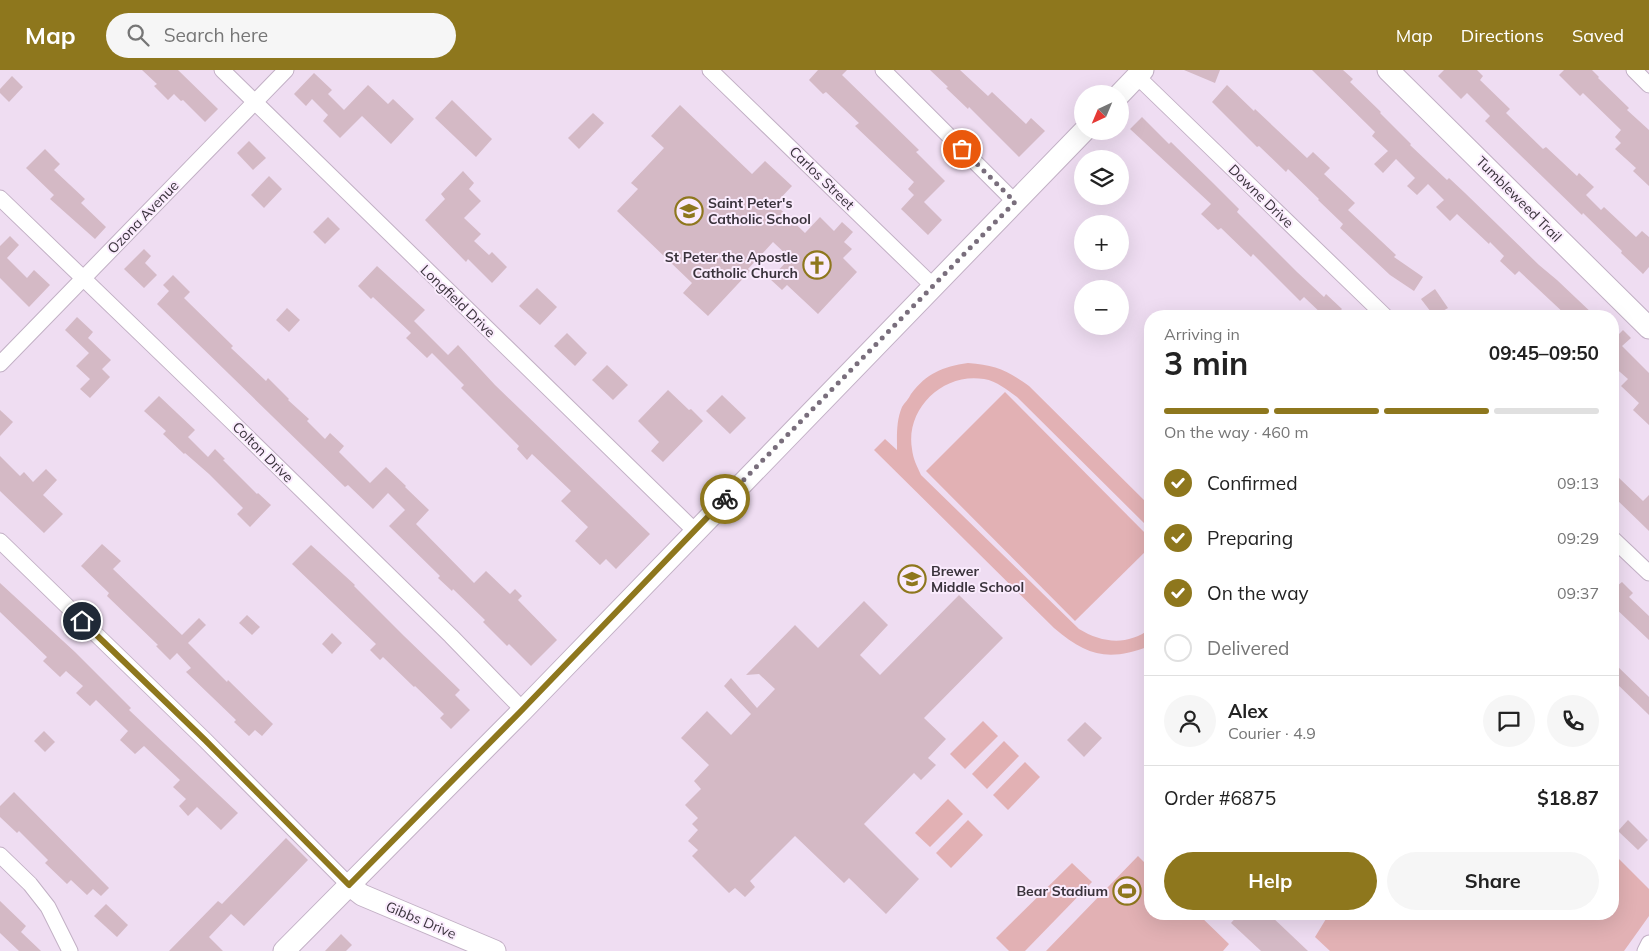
<!DOCTYPE html>
<meta charset="utf-8">
<style>
:root{--surface:#fff;--page:#f6f6f6;--text:#222;--muted:#767676;--line:#e0e0e0;--accent:#8e771d}
body{margin:0;font-family:Mulish,sans-serif;background:var(--page);color:var(--text);height:100vh;display:flex;flex-direction:column;font-size:19px;white-space:nowrap}
*{box-sizing:border-box;margin:0}
p{font-size:16px;color:var(--muted)}
.icon{flex:none;width:28px;height:28px;fill:none;stroke:currentColor;stroke-width:2;stroke-linecap:round;stroke-linejoin:round}
.map{position:relative;flex:1;overflow:hidden}
.sheet{position:absolute;left:1144px;top:240px;width:475px;height:610px;display:flex;flex-direction:column;background:var(--surface);border-radius:20px;box-shadow:0 5px 20px #0002}
.sheet>*{flex:none}
.needle{width:32px;rotate:224deg}
.fabs{position:absolute;left:1074px;top:15px;display:grid;gap:10px}
.fabs a{display:grid;place-items:center;width:55px;height:55px;border-radius:50%;background:var(--surface);box-shadow:0 5px 20px #0002;font-size:25px}
.pin{position:absolute;display:grid;place-items:center;width:42px;height:42px;color:#fff;margin:-21px;border:2px solid #fff;border-radius:50%;box-shadow:0 1px 5px #0007}
.courier{position:absolute;display:grid;place-items:center;width:50px;height:50px;margin:-25px;border:4px solid #8e771d;border-radius:50%;background:#fff;color:#222;box-shadow:0 1px 6px #0007}
.head em{font-style:normal;font-weight:700}
.head div{display:flex;flex-direction:column-reverse}
.head{display:flex;align-items:center;justify-content:space-between;height:85px;padding:0 20px}
h1{font-size:32px;font-weight:700;line-height:38px}
.bar{display:grid;grid-template-columns:repeat(4,1fr);gap:8px 5px;align-content:center;height:60px;padding:0 20px}
.bar i{height:6px;border-radius:4px;background:var(--line)}
.bar .on{background:var(--accent)}
.bar p{grid-column:span 4}
.line{display:flex;align-items:center;gap:12px;padding:0 20px;border-top:1px solid var(--line)}
.line div{flex:1}
.round{display:grid;place-items:center;flex:none;width:52px;height:52px;border-radius:26px;background:var(--page)}
ol{padding:0 20px;list-style:none}
li{display:flex;align-items:center;gap:15px;height:55px}
li p{margin-inline-start:auto}
li .icon{padding:5px;border-radius:50%;background:var(--accent);color:#fff;stroke-width:4}
li:last-child{color:var(--muted)}
li i{width:28px;height:28px;border:2px solid var(--line);border-radius:50%}
.cta{display:flex;gap:10px;margin-top:auto;padding:10px 20px}
.cta a{flex:1;height:58px;border-radius:30px;background:var(--accent);color:#fff;font-size:20px;font-weight:700;line-height:58px;text-align:center}
.cta a+a{background:var(--page);color:var(--text)}
header{display:flex;align-items:center;gap:30px;box-sizing:border-box;height:70px;padding:0 25px;background:var(--accent);color:#fff}
header strong{font-size:24px}
nav{display:flex;gap:28px;margin-inline-start:auto;font-size:18px}
.search{width:350px;height:45px;background:var(--page);display:flex;align-items:center;gap:12px;box-sizing:border-box;padding:0 18px;border-radius:28px;color:var(--muted);font-size:19px}
.map>svg:first-child{display:block}
.green{fill:#e2b1b4}
.building{fill:#d4b9c5}
.lines{fill:none;stroke-linecap:round;stroke-linejoin:round}
.street-casing{stroke:#c2b0c5;stroke-width:17}
.secondary-casing{stroke:#c2b0c5;stroke-width:23}
.street{stroke:#fff;stroke-width:15}
.secondary{stroke:#fff;stroke-width:21}
.done{stroke:#796e7c;stroke-width:5;stroke-dasharray:0 9}
.route{stroke:#8e771d;stroke-width:6}
.labels{text-anchor:middle;dominant-baseline:central;stroke-width:4;stroke-linejoin:round;paint-order:stroke}
.street-label{font-size:14px;fill:#3a333c;stroke:#faebfd}
.poi-label{font-size:14px;font-weight:bold;fill:#3a333c;stroke:#faebfd;text-anchor:start}
</style>
<header>
<strong>Map</strong>
<div class="search"><svg class="icon" aria-label="search" viewBox="0 0 24 24"><circle cx="10" cy="10" r="6"/><path d="M15 15l6 6"/></svg>Search here</div>
<nav><a>Map</a><a>Directions</a><a>Saved</a></nav>
</header>
<div class="map">
<svg width="1649" height="881" viewBox="0 0 1649 881">
<rect width="100%" height="100%" fill="#efddf2"/>
<!-- green -->
<g class="green">
<path d="M968,293c27,2 39,7 61,23l121,120v23l-133,-132c-10,-7 -20,-16 -33,-18 -41,-7 -79,30 -72,70 1,10 5,17 9,26l158,154c23,14 48,17 71,0v17c-42,16 -63,10 -96,-18l-180,-178 11,-11 12,11c0,-14 -1,-29 5,-43 2,-4 7,-8 9,-13 16,-21 31,-27 57,-31z"/>
<polygon points="1005,322 1150,468 1150,477 1075,551 926,401"/>
<polygon points="983,651 998,666 965,699 950,684"/>
<polygon points="1004,671 1019,686 987,719 972,704"/>
<polygon points="1025,692 1040,707 1008,740 993,725"/>
<polygon points="948,729 963,744 930,777 915,763"/>
<polygon points="968,750 983,765 951,798 936,783"/>
<polygon points="1613,783 1649,819 1649,846 1624,881 1330,881 1315,867 1329,844 1612,844"/>
<polygon points="1138,786 1150,798 1150,844 1198,844 1229,874 1223,881 1046,881"/>
<polygon points="1072,793 1092,812 1025,881 1009,881 996,868"/>
</g>
<!-- building -->
<g class="building">
<polygon points="142,0 178,0 218,39 205,52 183,30 181,31 174,24 168,30 154,16 157,14"/>
<polygon points="818,0 847,0 842,5 919,80 916,82 945,111 924,132 942,150 928,165 901,139 914,125 908,119 914,112 855,56 859,53 826,22 823,24 809,10"/>
<polygon points="930,0 960,0 988,26 992,22 1026,54 1031,48 1045,61 1019,87 969,37 968,39 946,18 948,17"/>
<polygon points="1184,0 1220,0 1215,13"/>
<polygon points="1312,0 1343,0 1353,9 1350,12 1381,42 1380,43 1411,74 1410,75 1447,110 1449,108 1465,123 1539,195 1557,210 1595,246 1567,246 1519,201 1515,205 1500,191 1504,186 1490,172 1489,174 1457,144 1450,151 1436,137 1444,130 1428,114 1417,125 1407,116 1415,108 1396,89 1383,103 1374,94 1388,81 1372,66 1375,62"/>
<polygon points="1444,0 1477,0 1483,6 1480,10 1510,39 1506,43 1543,79 1546,77 1577,106 1579,103 1594,117 1586,125 1601,140 1604,137 1636,167 1642,161 1649,167 1649,197 1643,204 1621,183 1622,181 1583,143 1582,145 1485,51 1490,46 1467,23 1461,29 1438,6"/>
<polygon points="1564,0 1592,0 1599,7 1598,8 1629,38 1627,40 1649,60 1649,116 1633,101 1636,98 1615,79 1621,73 1615,67 1621,60 1583,23 1580,26 1559,5"/>
<polygon points="314,3 332,20 328,24 344,40 368,15 388,34 393,29 414,49 391,74 362,46 340,68 323,51 328,45 312,29 306,36 294,24"/>
<polygon points="12,6 23,17 9,32 0,23 0,19"/>
<polygon points="1227,15 1254,41 1255,39 1307,88 1313,82 1330,98 1324,104 1355,133 1348,140 1396,185 1394,187 1423,207 1414,221 1390,205 1340,158 1343,154 1318,130 1319,129 1288,99 1286,102 1259,76 1257,77 1212,32"/>
<polygon points="452,30 492,69 476,87 435,48"/>
<polygon points="680,35 752,104 765,91 792,116 775,134 805,163 820,147 834,161 842,152 853,162 844,172 852,179 843,188 857,202 818,244 787,215 782,220 770,209 790,188 773,172 748,199 750,201 708,246 683,223 692,213 617,141 638,119 631,113 664,78 651,66"/>
<polygon points="593,43 604,53 579,79 568,68"/>
<polygon points="1142,47 1169,74 1171,72 1213,113 1239,139 1237,142 1297,202 1324,227 1326,224 1342,239 1335,246 1324,246 1304,227 1300,231 1253,184 1251,187 1221,158 1218,160 1201,144 1211,134 1130,59"/>
<polygon points="249,71 266,88 253,100 237,83"/>
<polygon points="45,79 60,94 54,100 85,129 81,133 106,157 95,169 50,129 54,125 26,98"/>
<polygon points="463,101 474,113 469,119 481,131 464,148 481,164 474,171 489,185 492,182 507,197 492,213 468,189 466,192 425,150 445,129 441,124"/>
<polygon points="269,106 282,119 264,138 251,125"/>
<polygon points="328,147 340,159 325,174 313,162"/>
<polygon points="10,166 19,175 7,188 27,208 34,200 50,215 29,237 0,208 0,176"/>
<polygon points="144,179 151,186 145,193 157,205 144,218 124,199"/>
<polygon points="377,196 425,240 414,251 448,285 458,275 495,315 650,464 616,499 606,489 600,495 575,471 588,457 561,431 571,421 532,384 527,390 517,379 519,376 461,318 464,315 432,283 427,288 406,268 411,263 373,227 371,229 358,216"/>
<polygon points="173,205 190,222 184,228 233,276 231,278 266,311 268,308 289,329 288,330 309,349 307,351 325,369 330,363 344,376 339,382 370,413 386,397 406,416 405,417 429,440 416,454 474,513 486,501 510,524 515,519 522,526 518,530 557,570 531,596 509,574 507,576 483,552 485,550 453,519 452,521 438,508 440,506 389,456 405,440 388,423 373,439 348,415 345,417 157,234 169,221 163,215"/>
<polygon points="537,218 557,237 540,255 519,236"/>
<polygon points="1435,219 1448,238 1434,246 1421,229"/>
<polygon points="287,238 300,250 289,262 276,250"/>
<polygon points="77,247 93,262 88,268 111,290 102,299 110,307 90,328 80,319 90,309 76,296 89,283 65,260"/>
<polygon points="1623,260 1631,268 1622,276 1649,303 1649,355 1633,340 1639,333 1621,316 1628,309 1612,295 1612,268 1614,269"/>
<polygon points="567,263 587,283 575,296 554,276"/>
<polygon points="607,295 628,315 613,330 592,310"/>
<polygon points="668,320 689,340 691,339 703,351 663,392 651,381 659,372 638,351"/>
<polygon points="722,325 746,348 730,364 706,341"/>
<polygon points="159,326 195,360 188,367 208,387 215,379 225,389 223,390 257,424 258,423 271,435 250,457 237,444 243,438 209,404 185,383 184,384 163,364 166,361 144,341"/>
<polygon points="0,340 13,352 0,366"/>
<polygon points="0,386 20,406 24,402 33,412 46,399 57,410 43,425 63,444 44,463 0,421"/>
<polygon points="1618,407 1643,431 1649,425 1649,461 1612,425 1612,413"/>
<polygon points="102,474 121,491 113,499 182,565 199,548 206,555 188,573 227,612 228,610 273,654 262,666 255,660 249,666 234,652 236,650 186,602 191,598 177,583 170,590 156,576 158,575 107,526 109,523 81,496"/>
<polygon points="311,475 355,515 354,516 404,566 460,620 455,625 470,640 451,659 440,648 444,644 415,616 414,617 383,587 380,590 370,580 376,574 292,494"/>
<polygon points="1612,512 1617,516 1622,512 1633,523 1629,527 1649,546 1649,570 1612,535"/>
<polygon points="0,513 75,582 131,638 129,640 238,743 221,760 197,737 188,746 179,736 186,729 173,717 180,710 144,676 135,684 120,670 128,661 96,630 90,636 76,623 83,616 66,601 60,607 43,591 47,587 0,542"/>
<polygon points="959,525 1003,568 924,648 946,669 928,688 936,695 921,710 914,703 864,754 919,809 886,844 849,808 844,813 795,766 750,811 755,817 745,827 735,818 729,823 692,786 698,780 688,771 698,760 692,754 698,748 685,735 701,719 694,711 709,695 681,668 707,641 731,665 751,644 724,616 731,608 757,638 775,619 759,604 746,605 795,555 818,578 864,531 888,555 860,585 880,605"/>
<polygon points="247,545 260,557 252,565 239,553"/>
<polygon points="332,563 342,573 332,584 322,574"/>
<polygon points="1612,591 1649,627 1649,645 1612,609"/>
<polygon points="1085,652 1102,668 1084,687 1067,670"/>
<polygon points="44,661 55,672 45,682 34,671"/>
<polygon points="14,722 109,818 101,826 93,819 87,825 71,810 67,814 45,793 48,790 19,761 17,763 0,747 0,736"/>
<polygon points="1628,750 1648,770 1638,780 1618,761"/>
<polygon points="286,768 308,790 244,856 231,844 209,867 223,881 169,881 218,831 222,834"/>
<polygon points="0,831 26,856 21,862 41,881 19,881 0,863"/>
<polygon points="106,834 128,855 117,867 94,846"/>
<polygon points="1239,844 1269,844 1308,881 1261,881 1231,853"/>
<polygon points="341,864 352,875 346,881 325,881"/>
</g>
<g class="lines">
<!-- street casing -->
<g class="street-casing">
<g id="street">
<polyline points="222,0 695,461"/>
<polyline points="710,0 933,216"/>
<polyline points="883,0 1015,132"/>
<polyline points="1634,0 1649,15"/>
<polyline points="1134,9 1144,13 1385,246"/>
<polyline points="0,128 227,347 451,566 523,640"/>
<polyline points="0,294 286,0"/>
<polyline points="1612,468 1649,503"/>
<polyline points="0,471 205,670 349,815"/>
<polyline points="0,785 30,814 48,837 70,881"/>
<polyline points="1645,881 1649,873"/>
</g>
</g>
<!-- secondary casing -->
<g class="secondary-casing">
<g id="secondary">
<polyline points="1388,0 1649,258"/>
<polyline points="1120,24 1143,0"/>
<polyline points="349,815 362,825 495,881"/>
<polyline points="284,881 523,640 1084,61"/>
</g>
</g>
<!-- street -->
<use href="#street" class="street"/>
<!-- secondary -->
<use href="#secondary" class="secondary"/>
</g>
<g class="lines">
<!-- done -->
<polyline class="done" points="725,429 1015,132 962,79"/>
<!-- route -->
<polyline class="route" points="82,551 205,670 349,815 522,640 725,429"/>
</g>
<!-- icons -->
<defs>
<g id="school-ring" transform="scale(1.4375)"><circle r="9.5" fill="#faebfd" stroke="#8e771d" stroke-width="1.5"/><path d="M0-5L7-2L0 1L-7-2ZM-4 1L0 2.5L4 1V4Q0 6-4 4Z" fill="#8e771d"/></g>
<g id="church-ring" transform="scale(1.4375)"><circle r="9.5" fill="#faebfd" stroke="#8e771d" stroke-width="1.5"/><path d="M-1.2-6h2.4v3.5h3.3v2.4h-3.3V6h-2.4V-.1h-3.3v-2.4h3.3Z" fill="#8e771d"/></g>
<g id="stadium-ring" transform="scale(1.4375)"><circle r="9.5" fill="#faebfd" stroke="#8e771d" stroke-width="1.5"/><path d="M0-5a6.5 5 0 1 0 0 10a6.5 5 0 1 0 0-10ZM-3.5-1.8h7v3.6h-7Z" fill="#8e771d"/></g>
</defs>
<g fill-rule="evenodd">
<use href="#school-ring" x="689" y="141"/>
<use href="#church-ring" x="817" y="195"/>
<use href="#school-ring" x="912" y="509"/>
<use href="#stadium-ring" x="1127" y="821"/>
</g>
<g class="labels">
<!-- street labels -->
<g class="street-label">
<text transform="translate(822 108) rotate(44)">Carlos Street</text>
<text transform="translate(1261 126) rotate(44)">Downe Drive</text>
<text transform="translate(1519 129) rotate(45)">Tumbleweed Trail</text>
<text transform="translate(143 147) rotate(-46)">Ozona Avenue</text>
<text transform="translate(458 231) rotate(44)">Longfield Drive</text>
<text transform="translate(263 382) rotate(45)">Colton Drive</text>
<text transform="translate(421 850) rotate(23)">Gibbs Drive</text>
</g>
<!-- poi labels -->
<g class="poi-label">
<text x="708" y="133">Saint Peter's<tspan x="708" dy="16">Catholic School</tspan></text>
<text x="798" y="187" text-anchor="end">St Peter the Apostle<tspan x="798" dy="16">Catholic Church</tspan></text>
<text x="931" y="501">Brewer<tspan x="931" dy="16">Middle School</tspan></text>
<text x="1108" y="821" text-anchor="end">Bear Stadium</text>
</g>
</g>
</svg>
<div class="fabs">
<a><svg class="needle" viewBox="-14 -14 28 28"><path d="M0-13l5 13h-10z" fill="#e53935"/><path d="M0 13l5-13h-10z" fill="#767676"/></svg></a>
<a><svg class="icon" aria-label="layers" viewBox="0 0 24 24"><path d="M12 4l9 5-9 5-9-5zM3 14l9 5 9-5"/></svg></a>
<a>+</a>
<a>−</a>
</div>
<div class="pin" style="left:962px;top:79px;background:#ea580c"><svg class="icon" aria-label="bag" viewBox="0 0 24 24"><path d="M5 8h14l-1 12H6zM9 8a3 3 0 0 1 6 0"/></svg></div>
<div class="pin" style="left:82px;top:551px;background:#1f2937"><svg class="icon" aria-label="home" viewBox="0 0 24 24"><path d="M3 11l9-7 9 7M6 9v11h12V9"/></svg></div>
<div class="courier" style="left:725px;top:429px"><svg class="icon" aria-label="bike" viewBox="0 0 24 24"><circle cx="6" cy="16" r="4"/><circle cx="18" cy="16" r="4"/><path d="M6 16l4-8h5l3 8M10 8l3 8H6M13 5h3"/></svg></div>
<section class="sheet">
<div class="head"><div><h1>3 min</h1><p>Arriving in</p></div><em>09:45–09:50</em></div>
<div class="bar"><i class="on"></i><i class="on"></i><i class="on"></i><i></i><p>On the way · 460 m</p></div>
<ol>
<li><svg class="icon" aria-label="check" viewBox="0 0 24 24"><path d="M5 12l5 5 9-10"/></svg>Confirmed<p>09:13</p></li>
<li><svg class="icon" aria-label="check" viewBox="0 0 24 24"><path d="M5 12l5 5 9-10"/></svg>Preparing<p>09:29</p></li>
<li><svg class="icon" aria-label="check" viewBox="0 0 24 24"><path d="M5 12l5 5 9-10"/></svg>On the way<p>09:37</p></li>
<li><i></i>Delivered</li>
</ol>
<div class="line" style="height:90px"><a class="round"><svg class="icon" aria-label="person" viewBox="0 0 24 24"><circle cx="12" cy="8" r="4"/><path d="M4 21q1-7 8-7t8 7"/></svg></a><div><b>Alex</b><p>Courier · 4.9</p></div><a class="round"><svg class="icon" aria-label="chat" viewBox="0 0 24 24"><path d="M4 5h16v11H9l-5 4z"/></svg></a><a class="round"><svg class="icon" aria-label="phone" viewBox="0 0 24 24"><path d="M5 4h4l2 5-3 2q2 4 5 5l2-3 5 2v4C11 20 4 13 5 4z"/></svg></a></div>
<div class="line" style="height:65px"><div>Order #6875</div><b>$18.87</b></div>
<div class="cta"><a>Help</a><a>Share</a></div>
</section>
</div>
